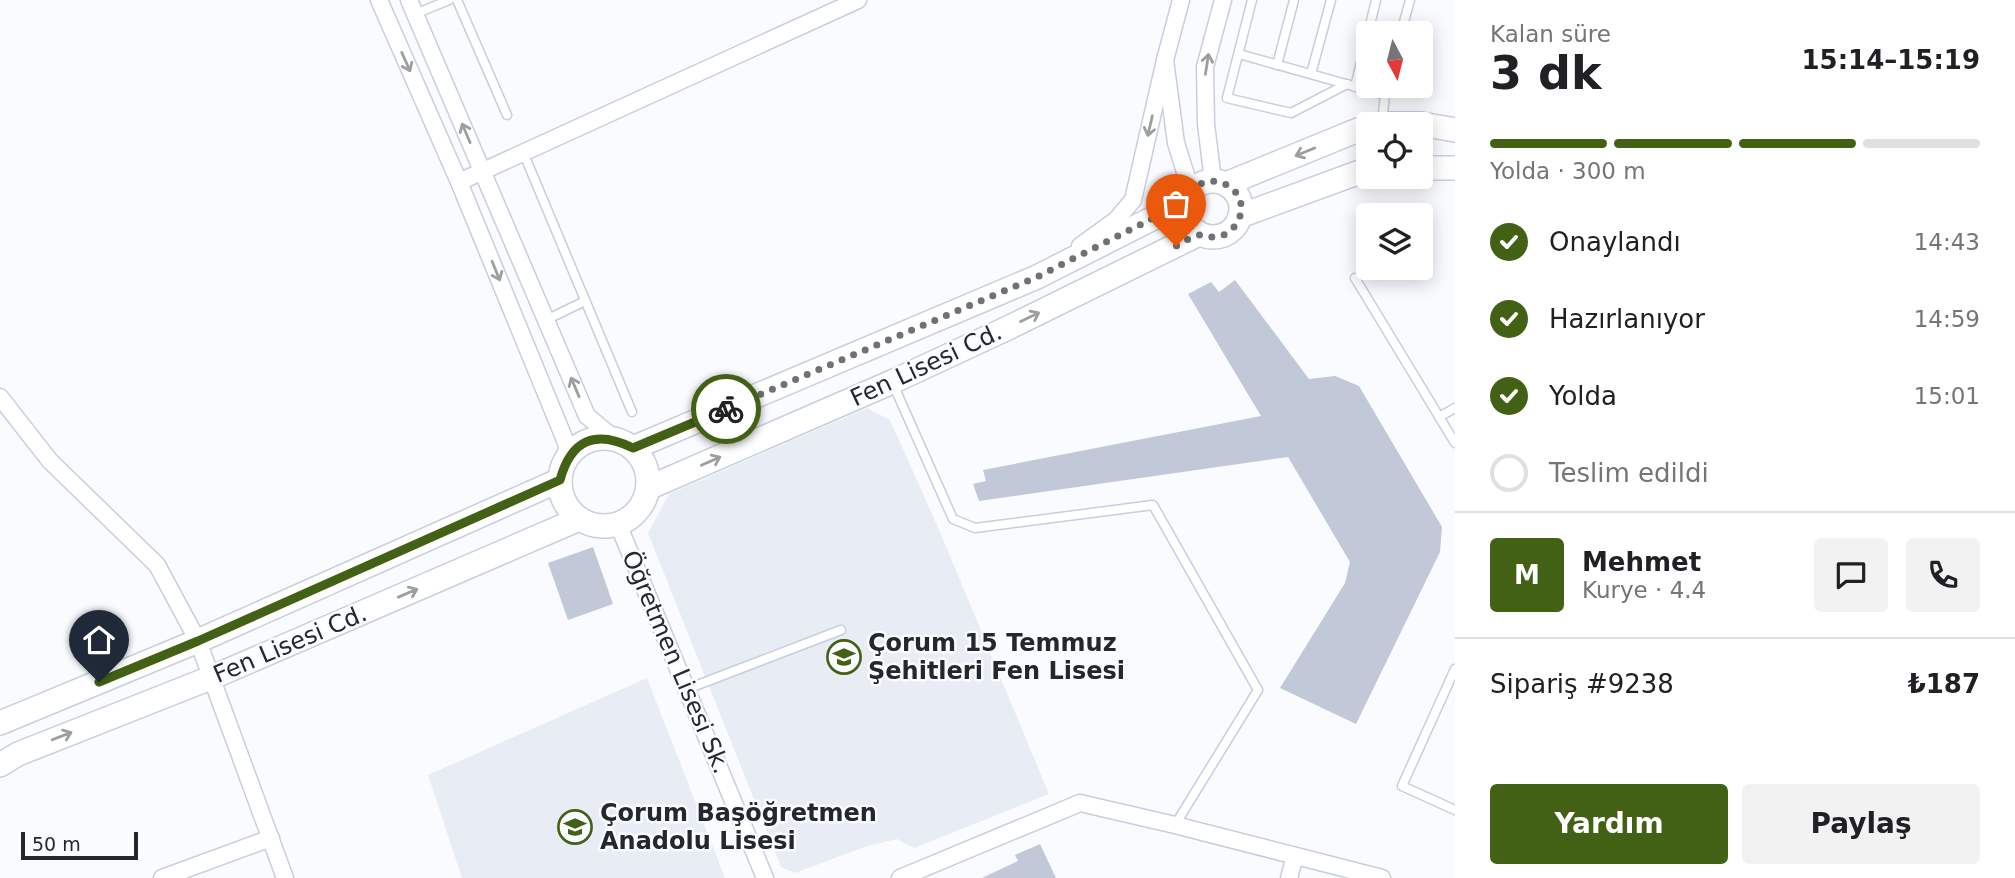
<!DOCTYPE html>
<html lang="tr">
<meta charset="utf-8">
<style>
:root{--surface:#fff;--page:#f2f2f2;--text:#202124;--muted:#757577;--line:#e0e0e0;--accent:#436115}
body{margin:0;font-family:"DejaVu Sans",sans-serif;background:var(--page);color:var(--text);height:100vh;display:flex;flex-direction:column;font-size:26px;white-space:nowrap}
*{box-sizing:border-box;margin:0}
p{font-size:23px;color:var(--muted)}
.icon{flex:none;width:38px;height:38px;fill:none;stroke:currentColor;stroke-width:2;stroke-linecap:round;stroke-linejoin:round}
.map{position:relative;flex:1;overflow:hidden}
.side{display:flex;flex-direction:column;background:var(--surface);width:560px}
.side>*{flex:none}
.needle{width:46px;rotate:173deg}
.tools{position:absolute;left:1356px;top:21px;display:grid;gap:14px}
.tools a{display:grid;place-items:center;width:77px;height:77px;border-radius:7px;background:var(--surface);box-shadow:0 4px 18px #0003;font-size:35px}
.scale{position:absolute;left:21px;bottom:18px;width:117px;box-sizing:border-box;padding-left:7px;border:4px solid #24272d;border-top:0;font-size:19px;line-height:24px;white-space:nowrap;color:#24272d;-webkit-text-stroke:5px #fafbff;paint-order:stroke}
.pin{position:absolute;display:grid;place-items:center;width:60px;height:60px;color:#fff;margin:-72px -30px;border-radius:50% 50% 50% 0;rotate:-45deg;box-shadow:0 0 7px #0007}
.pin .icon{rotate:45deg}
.courier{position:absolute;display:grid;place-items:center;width:70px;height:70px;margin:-35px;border:5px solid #436115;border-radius:50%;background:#fff;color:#222;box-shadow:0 2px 9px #0007}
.head em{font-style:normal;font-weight:700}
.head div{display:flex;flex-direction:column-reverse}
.head{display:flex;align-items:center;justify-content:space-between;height:119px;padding:0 35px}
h1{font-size:46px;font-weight:700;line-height:52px}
.bar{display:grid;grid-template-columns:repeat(4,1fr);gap:10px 7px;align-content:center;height:84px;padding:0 35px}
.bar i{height:9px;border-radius:5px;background:var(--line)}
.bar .active{background:var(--accent)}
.bar p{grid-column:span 4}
.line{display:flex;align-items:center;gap:18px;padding:0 35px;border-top:2px solid var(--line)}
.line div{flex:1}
.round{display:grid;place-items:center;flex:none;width:74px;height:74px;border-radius:7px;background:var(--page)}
ol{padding:0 35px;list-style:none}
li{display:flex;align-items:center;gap:21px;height:77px}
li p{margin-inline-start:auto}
li .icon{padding:7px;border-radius:50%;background:var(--accent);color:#fff;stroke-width:4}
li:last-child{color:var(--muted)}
li i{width:38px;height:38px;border:4px solid var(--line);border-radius:50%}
.cta{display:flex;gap:14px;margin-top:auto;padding:14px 35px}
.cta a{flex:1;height:80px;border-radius:7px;background:var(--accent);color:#fff;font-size:28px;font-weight:700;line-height:80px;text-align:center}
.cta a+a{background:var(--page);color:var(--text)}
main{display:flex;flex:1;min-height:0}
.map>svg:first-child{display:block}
.built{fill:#e8ecf5}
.building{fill:#c1c8d8}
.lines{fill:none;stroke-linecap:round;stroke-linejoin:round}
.lane-casing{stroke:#c7cede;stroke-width:11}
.street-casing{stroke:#c7cede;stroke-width:19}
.secondary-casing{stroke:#c7cede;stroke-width:26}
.lane{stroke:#fff;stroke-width:8}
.street{stroke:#fff;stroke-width:16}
.secondary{stroke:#fff;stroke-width:23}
.oneway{stroke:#9c9ea0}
.done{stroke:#6f7176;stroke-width:7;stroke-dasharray:0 12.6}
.route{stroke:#436115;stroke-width:9}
.labels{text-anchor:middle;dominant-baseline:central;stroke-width:5;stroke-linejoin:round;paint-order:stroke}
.street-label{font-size:24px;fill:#24272d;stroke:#fafbff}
.poi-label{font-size:24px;font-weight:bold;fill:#24272d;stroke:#fafbff;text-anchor:start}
</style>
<main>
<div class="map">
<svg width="1455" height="878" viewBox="0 0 1455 878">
<rect width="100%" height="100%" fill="#fafbff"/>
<!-- built -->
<g class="built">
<polygon points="867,408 890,420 940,532 1049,794 914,848 897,839 867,846 795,873 781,867 648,533 669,494"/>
<polygon points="647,678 725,878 462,878 428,775"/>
</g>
<!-- building -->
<g class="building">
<polygon points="1235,280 1309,379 1335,376 1359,386 1442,527 1440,552 1356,724 1280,688 1345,583 1350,562 1288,457 979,501 973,484 986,481 983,470 1261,416 1188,294 1211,282 1219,292"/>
<polygon points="593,547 613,604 568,620 548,563"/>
<polygon points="1040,844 1056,878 982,878 1018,861 1015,855"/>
</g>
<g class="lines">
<!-- lane casing -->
<g class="lane-casing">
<g id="lane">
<polyline points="457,0 507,115"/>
<polyline points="1252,0 1227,98 1291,113 1347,84"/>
<polyline points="415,14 449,0"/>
<polyline points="1401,33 1410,0"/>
<polyline points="1239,54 1385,95 1382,122"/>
<polyline points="1277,65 1294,0"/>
<polyline points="1311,74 1331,0"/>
<polyline points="1355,87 1376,0"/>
<polyline points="523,152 632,412"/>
<polyline points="1355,278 1455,443"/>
<polyline points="546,320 585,301"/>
<polyline points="893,384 953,519 975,528 1153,505 1258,690 1175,825"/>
<polyline points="1439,417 1455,408"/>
<polyline points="1455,669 1402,786 1455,810"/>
<polyline points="687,689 841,630"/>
</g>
</g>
<!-- street casing -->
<g class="street-casing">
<g id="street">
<polyline points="379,0 459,182 567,445 565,462"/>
<polyline points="409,0 587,416 615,439"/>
<polyline points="1181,0 1165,60 1176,143 1191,191"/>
<polyline points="1213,181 1206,124 1205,67 1223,0"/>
<polyline points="459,182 858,0"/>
<polyline points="1080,246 1116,220 1133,200 1165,60"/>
<polyline points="0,397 50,461 157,565 198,641 285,878"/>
<polyline points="618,524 765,878"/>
<polyline points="162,878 271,838"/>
<polyline points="900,878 1080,803 1175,825 1382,878"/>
<polyline points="1289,878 1295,856"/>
</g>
</g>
<!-- secondary casing -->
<g class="secondary-casing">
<g id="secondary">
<polyline points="1384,124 1419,124"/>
<polyline points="1421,124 1455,130"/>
<polyline points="1421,168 1455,168"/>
<circle cx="1213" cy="209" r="28"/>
<polyline points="1226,184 1358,130 1368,128"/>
<polyline points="1240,216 1368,169"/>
<circle cx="604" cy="482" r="44"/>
<polyline points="633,448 1037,277 1185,202"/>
<polyline points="648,488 892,382 1010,327 1199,234"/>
<polyline points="0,723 198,641 560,480"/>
<polyline points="0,765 18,754 213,677 579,519"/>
</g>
</g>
<!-- lane -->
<use href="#lane" class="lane"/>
<!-- street -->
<use href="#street" class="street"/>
<!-- secondary -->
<use href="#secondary" class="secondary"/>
</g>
<!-- one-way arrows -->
<defs><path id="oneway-shaft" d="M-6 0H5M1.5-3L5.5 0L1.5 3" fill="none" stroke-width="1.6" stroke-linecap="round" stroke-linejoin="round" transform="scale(1.75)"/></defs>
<g class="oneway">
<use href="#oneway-shaft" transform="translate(406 62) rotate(66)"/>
<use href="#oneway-shaft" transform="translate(1207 64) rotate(-81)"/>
<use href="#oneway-shaft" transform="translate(1150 126) rotate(103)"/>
<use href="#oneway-shaft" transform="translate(466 133) rotate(-113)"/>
<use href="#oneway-shaft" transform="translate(1305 152) rotate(158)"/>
<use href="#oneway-shaft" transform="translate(496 271) rotate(68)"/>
<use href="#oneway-shaft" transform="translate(1030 317) rotate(-26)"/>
<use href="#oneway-shaft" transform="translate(575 387) rotate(-113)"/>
<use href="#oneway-shaft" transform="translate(711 461) rotate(-24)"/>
<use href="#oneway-shaft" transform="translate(408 593) rotate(-23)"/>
<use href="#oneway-shaft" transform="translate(62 736) rotate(-21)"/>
</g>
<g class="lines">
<!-- done -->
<path class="done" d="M726,409l311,-132 148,-75c15,-40 70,-16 53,19 -5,10 -15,17 -27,16 -3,0 -7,-2 -10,-2 -8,0 -19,8 -25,11"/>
<!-- route -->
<path class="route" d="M99,682l99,-41 362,-161c11,-40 35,-51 73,-32l93,-39"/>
</g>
<!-- icons -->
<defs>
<g id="school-ring" transform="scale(1.75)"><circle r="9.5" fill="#fafbff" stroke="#436115" stroke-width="1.5"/><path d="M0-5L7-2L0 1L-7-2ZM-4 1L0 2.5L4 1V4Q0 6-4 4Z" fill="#436115"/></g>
</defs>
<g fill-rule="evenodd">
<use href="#school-ring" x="844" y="657"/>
<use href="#school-ring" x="575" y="827"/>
</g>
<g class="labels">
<!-- street labels -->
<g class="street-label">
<text transform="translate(926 365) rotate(-25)">Fen Lisesi Cd.</text>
<text transform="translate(290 644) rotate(-23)">Fen Lisesi Cd.</text>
<text transform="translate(676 662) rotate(67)">Öğretmen Lisesi Sk.</text>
</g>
<!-- poi labels -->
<g class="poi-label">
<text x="868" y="643">Çorum 15 Temmuz<tspan x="868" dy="28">Şehitleri Fen Lisesi</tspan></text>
<text x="600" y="813">Çorum Başöğretmen<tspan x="600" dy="28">Anadolu Lisesi</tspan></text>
</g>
</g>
</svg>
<div class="tools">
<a><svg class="needle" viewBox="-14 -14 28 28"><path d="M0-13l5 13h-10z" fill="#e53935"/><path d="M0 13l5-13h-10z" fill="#757577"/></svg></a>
<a><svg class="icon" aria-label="locate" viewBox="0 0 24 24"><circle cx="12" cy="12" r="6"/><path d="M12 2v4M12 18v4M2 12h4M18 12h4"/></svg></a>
<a><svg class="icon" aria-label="layers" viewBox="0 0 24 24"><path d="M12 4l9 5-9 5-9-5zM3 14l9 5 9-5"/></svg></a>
</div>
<div class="scale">50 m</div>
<div class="pin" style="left:1176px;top:246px;background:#ea580c"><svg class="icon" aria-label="bag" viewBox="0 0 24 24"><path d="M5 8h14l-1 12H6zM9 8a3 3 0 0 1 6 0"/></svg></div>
<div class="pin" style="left:99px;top:682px;background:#1f2937"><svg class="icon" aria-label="home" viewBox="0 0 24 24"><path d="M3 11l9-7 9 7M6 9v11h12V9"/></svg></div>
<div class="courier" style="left:726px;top:409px"><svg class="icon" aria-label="bike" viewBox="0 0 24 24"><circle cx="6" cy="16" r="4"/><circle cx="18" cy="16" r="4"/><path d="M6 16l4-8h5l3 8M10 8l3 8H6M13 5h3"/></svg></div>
</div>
<section class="side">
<div class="head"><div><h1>3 dk</h1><p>Kalan süre</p></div><em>15:14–15:19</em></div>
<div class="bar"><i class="active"></i><i class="active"></i><i class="active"></i><i></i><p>Yolda · 300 m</p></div>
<ol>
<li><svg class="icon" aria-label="check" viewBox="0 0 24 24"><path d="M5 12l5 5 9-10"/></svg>Onaylandı<p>14:43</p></li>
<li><svg class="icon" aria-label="check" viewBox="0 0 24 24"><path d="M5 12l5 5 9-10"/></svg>Hazırlanıyor<p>14:59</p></li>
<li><svg class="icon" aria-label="check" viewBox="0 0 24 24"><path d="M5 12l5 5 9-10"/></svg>Yolda<p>15:01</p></li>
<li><i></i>Teslim edildi</li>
</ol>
<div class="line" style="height:126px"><b class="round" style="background:var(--accent);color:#fff">M</b><div><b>Mehmet</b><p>Kurye · 4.4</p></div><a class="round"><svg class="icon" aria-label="chat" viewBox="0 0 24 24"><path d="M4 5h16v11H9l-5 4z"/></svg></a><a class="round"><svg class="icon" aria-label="phone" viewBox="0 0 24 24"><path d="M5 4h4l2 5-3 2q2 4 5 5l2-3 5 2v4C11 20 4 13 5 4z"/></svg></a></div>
<div class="line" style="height:91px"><div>Sipariş #9238</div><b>₺187</b></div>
<div class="cta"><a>Yardım</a><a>Paylaş</a></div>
</section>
</main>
